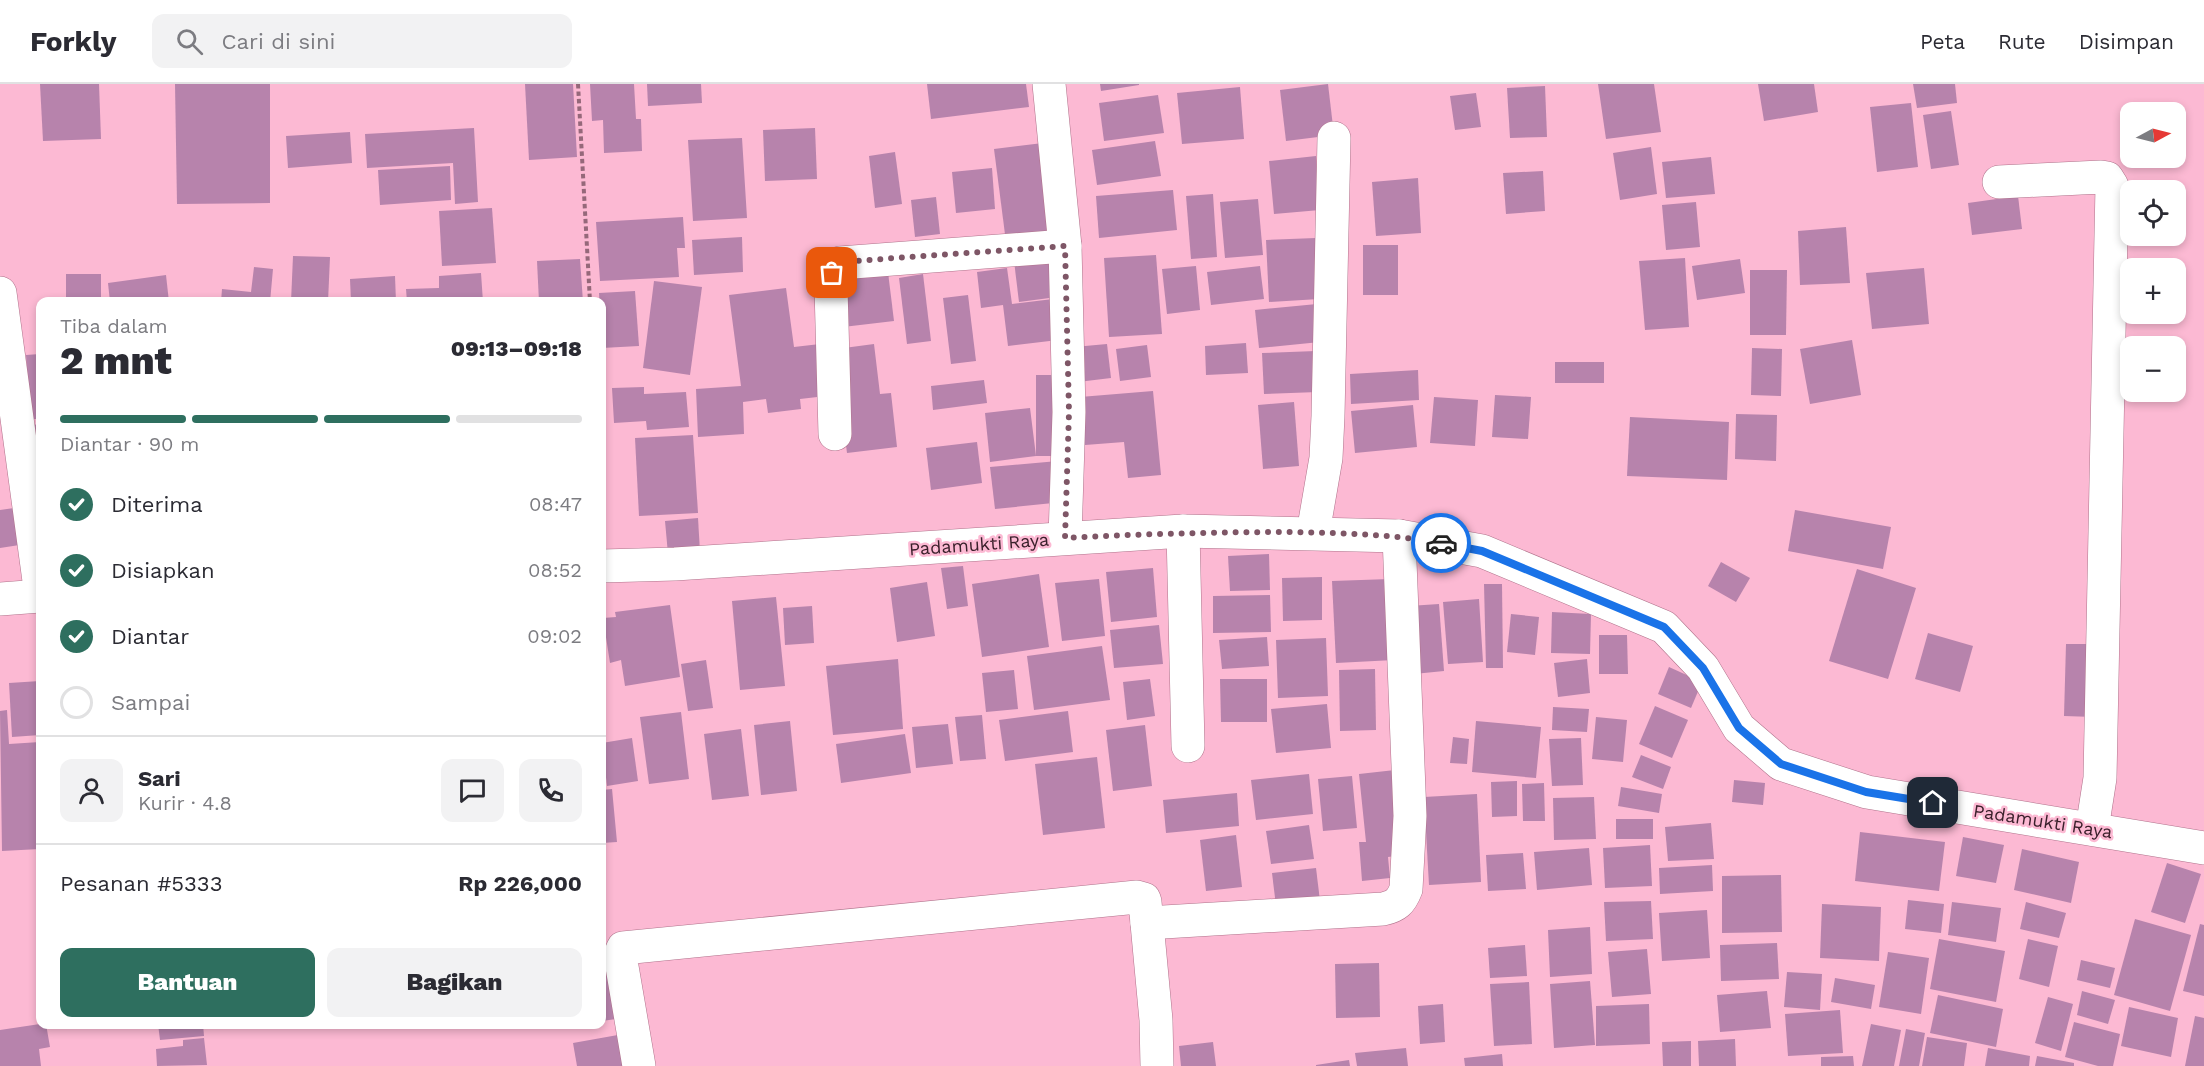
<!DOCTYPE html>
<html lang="id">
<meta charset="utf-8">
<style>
:root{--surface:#fff;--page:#f2f2f3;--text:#2b2b33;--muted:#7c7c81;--line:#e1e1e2;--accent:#2e6f5f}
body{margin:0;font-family:"Work Sans",sans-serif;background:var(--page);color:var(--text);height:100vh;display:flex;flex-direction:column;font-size:22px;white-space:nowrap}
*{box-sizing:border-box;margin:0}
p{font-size:20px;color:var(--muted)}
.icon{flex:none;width:33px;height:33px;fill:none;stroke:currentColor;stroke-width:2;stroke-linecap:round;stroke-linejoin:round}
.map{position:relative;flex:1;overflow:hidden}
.details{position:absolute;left:36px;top:213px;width:570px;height:732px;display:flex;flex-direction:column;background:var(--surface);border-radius:12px;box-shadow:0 3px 9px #0003}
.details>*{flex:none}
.needle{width:39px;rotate:83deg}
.fabs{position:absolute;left:2120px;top:18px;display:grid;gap:12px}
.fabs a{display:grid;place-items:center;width:66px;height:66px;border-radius:12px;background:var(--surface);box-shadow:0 3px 9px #0003;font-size:30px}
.pin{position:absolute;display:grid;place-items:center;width:51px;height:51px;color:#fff;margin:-26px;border-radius:12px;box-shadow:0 3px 9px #0006}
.courier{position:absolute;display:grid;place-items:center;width:60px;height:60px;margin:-30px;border:4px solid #1a73e8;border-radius:50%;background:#fff;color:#222;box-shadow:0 2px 8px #0007}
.overview em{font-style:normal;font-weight:800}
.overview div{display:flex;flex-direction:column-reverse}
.overview{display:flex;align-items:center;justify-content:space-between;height:102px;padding:0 24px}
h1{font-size:39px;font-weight:800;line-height:45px}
.bar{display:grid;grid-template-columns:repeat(4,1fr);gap:9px 6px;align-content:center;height:72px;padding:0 24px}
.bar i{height:8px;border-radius:4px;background:var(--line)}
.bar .active{background:var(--accent)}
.bar p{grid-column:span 4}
.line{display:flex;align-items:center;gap:15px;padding:0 24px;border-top:2px solid var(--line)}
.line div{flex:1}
.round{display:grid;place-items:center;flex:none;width:63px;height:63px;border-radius:12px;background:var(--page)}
ol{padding:0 24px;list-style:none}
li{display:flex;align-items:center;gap:18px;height:66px}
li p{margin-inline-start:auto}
li .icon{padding:6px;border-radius:50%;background:var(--accent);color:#fff;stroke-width:4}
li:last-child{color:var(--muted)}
li i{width:33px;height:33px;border:3px solid var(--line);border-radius:50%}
.cta{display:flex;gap:12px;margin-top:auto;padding:12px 24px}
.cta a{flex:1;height:69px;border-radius:12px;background:var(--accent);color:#fff;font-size:24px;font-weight:800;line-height:69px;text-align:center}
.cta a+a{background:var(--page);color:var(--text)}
header{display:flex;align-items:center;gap:36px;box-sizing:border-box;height:84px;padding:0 30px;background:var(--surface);border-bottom:2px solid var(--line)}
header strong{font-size:28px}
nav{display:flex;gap:33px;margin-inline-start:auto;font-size:21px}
.search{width:420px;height:54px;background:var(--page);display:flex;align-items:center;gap:15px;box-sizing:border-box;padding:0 21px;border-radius:12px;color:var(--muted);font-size:22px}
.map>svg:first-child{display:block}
.building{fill:#b783ac}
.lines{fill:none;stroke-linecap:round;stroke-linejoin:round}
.street-casing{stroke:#b0728b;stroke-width:34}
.secondary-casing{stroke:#b0728b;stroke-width:34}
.path{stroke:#95687a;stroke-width:4;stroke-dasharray:4.5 3;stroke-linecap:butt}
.street{stroke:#fff;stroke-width:33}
.secondary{stroke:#fff;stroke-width:33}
.done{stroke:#7e5666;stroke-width:6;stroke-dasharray:0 10.8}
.route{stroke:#1a73e8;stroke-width:8}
.labels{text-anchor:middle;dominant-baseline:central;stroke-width:5;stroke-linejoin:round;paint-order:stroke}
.street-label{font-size:18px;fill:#3a202b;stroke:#fcb9d3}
</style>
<header>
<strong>Forkly</strong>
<div class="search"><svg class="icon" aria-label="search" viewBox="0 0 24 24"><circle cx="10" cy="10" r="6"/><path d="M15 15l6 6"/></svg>Cari di sini</div>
<nav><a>Peta</a><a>Rute</a><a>Disimpan</a></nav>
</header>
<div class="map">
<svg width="2204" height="982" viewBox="0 0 2204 982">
<rect width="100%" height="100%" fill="#fcb9d3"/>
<!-- building -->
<g class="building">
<polygon points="40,0 99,0 101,55 43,57"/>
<polygon points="175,0 270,0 270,119 177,120"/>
<polygon points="525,0 573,0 577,73 529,76"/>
<polygon points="590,0 634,0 636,35 641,35 642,67 604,69 603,36 592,37"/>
<polygon points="647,0 701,0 702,19 648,22"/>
<polygon points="927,0 1026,0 1029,23 931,35"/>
<polygon points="1100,0 1139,0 1139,1 1101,7"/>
<polygon points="1328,0 1334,51 1286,57 1280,6"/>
<polygon points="1598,0 1654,0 1661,48 1606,55"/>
<polygon points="1758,0 1814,0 1818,28 1764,37"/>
<polygon points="1913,0 1955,0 1957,19 1917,24"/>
<polygon points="1545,2 1547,53 1510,54 1507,4"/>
<polygon points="1240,3 1244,55 1182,60 1177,9"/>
<polygon points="1476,9 1481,43 1455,46 1450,12"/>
<polygon points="1158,11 1164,49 1104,57 1099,19"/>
<polygon points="1911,19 1918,83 1877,88 1870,23"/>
<polygon points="1951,27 1959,81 1931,85 1923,31"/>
<polygon points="474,44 478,118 455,120 453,79 367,84 365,50"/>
<polygon points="815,44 817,95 765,97 763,46"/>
<polygon points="350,48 352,79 288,84 286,52"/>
<polygon points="742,54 747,134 693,137 688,56"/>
<polygon points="1155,57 1161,92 1097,101 1092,66"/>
<polygon points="1043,59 1054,152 1006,158 994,65"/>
<polygon points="1651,63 1657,110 1620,116 1613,69"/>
<polygon points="895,68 902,120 875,124 869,72"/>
<polygon points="1316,72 1320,126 1274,130 1269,77"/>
<polygon points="1711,73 1715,110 1666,114 1662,78"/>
<polygon points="450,82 451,116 380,121 378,86"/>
<polygon points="992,84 995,125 956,129 952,88"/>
<polygon points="1543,87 1545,127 1506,130 1503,89"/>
<polygon points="1418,94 1421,149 1376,152 1372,98"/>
<polygon points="1173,106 1177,146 1099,154 1096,112"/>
<polygon points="1213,110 1217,173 1191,175 1186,112"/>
<polygon points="2018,112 2022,145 1972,151 1968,119"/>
<polygon points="936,113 940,150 915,153 911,116"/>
<polygon points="1258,115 1263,171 1225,174 1220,118"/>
<polygon points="1696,118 1700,163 1666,166 1662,121"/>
<polygon points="492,124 496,179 442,182 439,127"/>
<polygon points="683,133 685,164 677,164 679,193 600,197 596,138"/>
<polygon points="1846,143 1850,199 1800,201 1798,147"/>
<polygon points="742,153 743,188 694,191 692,156"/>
<polygon points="1316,154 1319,215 1269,218 1266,156"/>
<rect x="1363" y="161" width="35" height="50"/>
<polygon points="1156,171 1162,250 1109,253 1104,174"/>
<polygon points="293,172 330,173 328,218 291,218"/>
<polygon points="1052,172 1057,213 1019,218 1014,177"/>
<polygon points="1685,174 1689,243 1645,246 1639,177"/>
<polygon points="580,175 583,218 539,218 537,177"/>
<polygon points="1740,175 1745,209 1697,216 1692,182"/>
<polygon points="887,180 894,237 843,243 836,186"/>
<polygon points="1196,182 1200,226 1167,230 1162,185"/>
<polygon points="1260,182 1264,215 1211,221 1207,188"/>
<polygon points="254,183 273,185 270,218 221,218 222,205 251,208"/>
<polygon points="1007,184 1012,220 1053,215 1058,256 1008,262 1003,221 981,224 977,188"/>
<polygon points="1924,184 1929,240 1872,245 1866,189"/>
<polygon points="1750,186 1787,186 1786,251 1750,251"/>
<polygon points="481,189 483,218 407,218 406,205 439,204 439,192"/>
<rect x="66" y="190" width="35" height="28"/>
<polygon points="923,190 931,257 907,260 899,194"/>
<polygon points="166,191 169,218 110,218 108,199"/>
<polygon points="395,192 396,218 351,218 350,195"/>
<polygon points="654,197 702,203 690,291 643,284"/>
<polygon points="786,204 794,263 820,260 826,312 800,315 801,325 768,329 766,315 743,318 744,350 698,353 696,305 741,302 729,211"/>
<polygon points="635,207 639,262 602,264 599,209"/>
<polygon points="968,211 976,277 951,280 943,214"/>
<polygon points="1317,220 1320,258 1259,264 1255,226"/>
<polygon points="1852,256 1861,311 1810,320 1800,265"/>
<polygon points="1246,259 1248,289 1206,291 1205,262"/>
<polygon points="874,260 880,310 891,309 897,363 847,369 840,315 844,264"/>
<polygon points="1107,260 1111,294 1078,298 1074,263"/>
<polygon points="1147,261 1151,293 1120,297 1116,265"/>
<polygon points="1752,264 1782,265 1781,312 1751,311"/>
<polygon points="1316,267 1318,308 1264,310 1262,269"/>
<polygon points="40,270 40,335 30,335 26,271"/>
<rect x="1555" y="278" width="49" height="21"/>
<polygon points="1418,286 1419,316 1351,320 1350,290"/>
<polygon points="1036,291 1060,291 1059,372 1036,372"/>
<polygon points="984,296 987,319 933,326 931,302"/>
<polygon points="644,303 644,310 686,308 689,343 647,346 646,337 614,339 612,304"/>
<polygon points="1153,307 1161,391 1128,394 1124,358 1085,361 1080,313"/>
<polygon points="1495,311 1531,313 1528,355 1492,353"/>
<polygon points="1434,313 1478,316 1475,362 1430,359"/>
<polygon points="1294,318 1299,382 1263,385 1258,321"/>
<polygon points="1413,321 1417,363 1355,369 1351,327"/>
<polygon points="1030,324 1036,372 990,378 985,329"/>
<polygon points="1736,330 1777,331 1776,377 1735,375"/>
<polygon points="1630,333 1729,338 1727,396 1627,392"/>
<polygon points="40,340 40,394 32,341"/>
<polygon points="693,351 698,429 639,432 635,354"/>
<polygon points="977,358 982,399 931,406 926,364"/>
<polygon points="1058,377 1063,418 995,425 990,383"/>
<polygon points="21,423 26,460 0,464 0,426"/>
<polygon points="1795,426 1891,443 1883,485 1788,467"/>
<polygon points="698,434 700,468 668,470 665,437"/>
<polygon points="1269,470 1270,506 1230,507 1228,472"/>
<polygon points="1721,478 1750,494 1736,518 1708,502"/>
<polygon points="963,482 968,522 947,525 941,484"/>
<polygon points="1153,484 1157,533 1111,538 1106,488"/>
<polygon points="1857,485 1916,504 1888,595 1829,577"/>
<polygon points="1039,490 1049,563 982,573 972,500"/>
<polygon points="1322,493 1322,536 1283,537 1282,494"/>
<polygon points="1099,495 1105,552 1062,557 1055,499"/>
<polygon points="1390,495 1394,576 1336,579 1332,497"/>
<polygon points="927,498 935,552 897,558 890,504"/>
<polygon points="1484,500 1502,500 1503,584 1486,584"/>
<polygon points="1270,511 1271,548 1213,549 1213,512"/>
<polygon points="776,513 785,602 740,606 732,517"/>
<polygon points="1479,515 1483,578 1448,580 1443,518"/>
<polygon points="1439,520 1444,587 1414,590 1409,522"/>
<polygon points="670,521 680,593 625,602 621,576 610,579 603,534 616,533 615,528"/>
<polygon points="812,522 814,559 785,561 783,524"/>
<polygon points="1552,528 1591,530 1590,570 1551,569"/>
<polygon points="1511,530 1539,533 1535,571 1507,568"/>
<polygon points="1159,541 1163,580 1114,584 1110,546"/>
<polygon points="1928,549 1973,562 1960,608 1915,595"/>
<polygon points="1599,551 1627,551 1628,590 1599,590"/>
<polygon points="1267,553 1269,582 1222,585 1219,556"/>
<polygon points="1326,554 1328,612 1278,614 1276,556"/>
<polygon points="2066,560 2097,560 2094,633 2064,632"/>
<polygon points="1102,562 1110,616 1034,626 1027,572"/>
<polygon points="898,575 903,645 833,651 826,582"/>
<polygon points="1587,575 1590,609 1558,613 1554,579"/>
<polygon points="706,576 713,624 688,627 681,580"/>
<polygon points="1669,583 1702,598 1691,624 1658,610"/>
<polygon points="1375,585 1376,646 1340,647 1339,586"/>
<polygon points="1014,586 1018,625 986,628 982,589"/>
<polygon points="1150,595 1155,632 1127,636 1123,598"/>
<polygon points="1220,595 1267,595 1267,638 1221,638"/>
<polygon points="40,597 40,651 12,653 9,599"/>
<polygon points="1327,620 1331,664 1276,669 1271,625"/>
<polygon points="1655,622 1688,636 1672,674 1639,660"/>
<polygon points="1553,623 1589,625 1587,648 1552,646"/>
<polygon points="7,626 9,660 40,658 40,765 2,767 0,627"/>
<polygon points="1068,627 1073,668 1005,677 999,636"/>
<polygon points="681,628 689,695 649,700 640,633"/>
<polygon points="982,631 986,675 960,677 955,633"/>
<polygon points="1596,633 1627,636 1623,678 1592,675"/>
<polygon points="790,637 797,707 761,711 754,641"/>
<polygon points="1476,637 1541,643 1536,694 1472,688"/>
<polygon points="948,640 953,680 916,684 912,643"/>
<polygon points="1145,641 1152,702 1113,707 1106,646"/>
<polygon points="741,645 749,712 712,716 704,650"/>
<polygon points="905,650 911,689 841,699 836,660"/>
<polygon points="1453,653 1469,655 1467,680 1450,679"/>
<polygon points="632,654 638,697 607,702 602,659"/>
<polygon points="1581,654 1583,701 1552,702 1549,655"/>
<polygon points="1641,671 1671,683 1663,705 1632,693"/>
<polygon points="1097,673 1105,744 1043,751 1035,680"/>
<polygon points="1395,686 1404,771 1388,773 1390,794 1362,797 1359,758 1366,758 1359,690"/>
<polygon points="1309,690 1313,730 1256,736 1251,696"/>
<polygon points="1352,692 1357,744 1323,747 1318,695"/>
<polygon points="1734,696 1765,699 1763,721 1732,718"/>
<polygon points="1517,697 1517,732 1492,733 1491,698"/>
<polygon points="1544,699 1545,737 1523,737 1522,700"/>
<polygon points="1621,703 1662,710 1659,729 1618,722"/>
<polygon points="612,705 617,758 602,759 602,706"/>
<polygon points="1237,709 1239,742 1166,749 1163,716"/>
<polygon points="1477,710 1481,798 1429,801 1424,713"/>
<polygon points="1594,713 1596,755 1554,756 1553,714"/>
<rect x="1616" y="735" width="37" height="20"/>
<polygon points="1711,739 1714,775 1668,777 1665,743"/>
<polygon points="1309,741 1314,775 1271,780 1266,747"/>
<polygon points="1860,748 1945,758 1939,807 1855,797"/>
<polygon points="1236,751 1242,803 1206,807 1200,756"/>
<polygon points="1963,753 2004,761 1996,799 1956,792"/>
<polygon points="1650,761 1652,802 1605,804 1603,764"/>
<polygon points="1589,764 1592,801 1537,806 1534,768"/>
<polygon points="2022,765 2079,778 2071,819 2014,806"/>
<polygon points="1523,769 1526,805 1488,807 1486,771"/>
<polygon points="2167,779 2201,790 2185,839 2151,828"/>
<polygon points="1712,781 1713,807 1660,810 1659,784"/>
<polygon points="1316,784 1320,817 1276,822 1272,789"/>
<polygon points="1781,791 1782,848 1722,849 1722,792"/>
<polygon points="1908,816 1944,820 1941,849 1905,845"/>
<polygon points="1651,817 1653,855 1606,857 1604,818"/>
<polygon points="1952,818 2001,824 1996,858 1948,851"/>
<polygon points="2026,818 2066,829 2059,854 2020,845"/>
<polygon points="1822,820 1881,823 1879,877 1820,874"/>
<polygon points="1707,826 1710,874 1662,877 1659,829"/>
<polygon points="2135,835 2191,851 2170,927 2114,911"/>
<polygon points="2200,840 2204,841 2204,912 2183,907"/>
<polygon points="1590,843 1592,890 1550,893 1548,846"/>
<polygon points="1939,855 2005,867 1996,918 1930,905"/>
<polygon points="2028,855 2058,862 2049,903 2019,895"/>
<polygon points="1777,859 1779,895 1721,897 1720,861"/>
<polygon points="611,860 623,934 602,937 602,862"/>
<polygon points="1525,861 1527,892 1490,894 1488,864"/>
<polygon points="1647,865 1651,910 1612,913 1608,868"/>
<polygon points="1888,868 1929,874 1921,930 1879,923"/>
<polygon points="2081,876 2115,884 2110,904 2077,896"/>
<polygon points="1379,879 1380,933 1336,934 1335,880"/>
<polygon points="1787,888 1822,890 1820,926 1784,923"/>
<polygon points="1835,894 1875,901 1871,925 1831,918"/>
<polygon points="1590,897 1595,961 1554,964 1550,900"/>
<polygon points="1529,898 1532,960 1494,962 1490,900"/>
<polygon points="1767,907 1771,944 1720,948 1717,911"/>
<polygon points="2082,907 2115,916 2108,940 2077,931"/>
<polygon points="1938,911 2003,925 1996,963 1930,949"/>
<polygon points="2048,913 2073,920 2061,967 2035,959"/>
<polygon points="1443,920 1445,958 1420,960 1418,922"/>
<polygon points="1649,920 1650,960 1596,962 1596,922"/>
<polygon points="2129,923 2178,934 2171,973 2121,962"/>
<polygon points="1840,926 1843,969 1788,972 1785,930"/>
<polygon points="2195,932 2204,934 2204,982 2185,982"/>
<polygon points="2074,938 2120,950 2113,982 2098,982 2065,973"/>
<polygon points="40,940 46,940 50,963 39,965 41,982 0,982 0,946"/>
<polygon points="158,940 203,940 204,952 160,956"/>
<polygon points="1871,940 1901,946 1894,982 1862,982"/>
<polygon points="1906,945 1925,949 1919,982 1899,982"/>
<polygon points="629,949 635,982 577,982 573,959"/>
<polygon points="1927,953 1967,959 1964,982 1922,982"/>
<polygon points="204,954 207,981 157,982 156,965 183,962 183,956"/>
<polygon points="1735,955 1736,982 1699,982 1698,957"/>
<polygon points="1691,957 1691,982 1663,982 1662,958"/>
<polygon points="1213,958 1216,982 1181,982 1179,962"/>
<polygon points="1406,964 1408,982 1357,982 1355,969"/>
<polygon points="1988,964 2030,972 2029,982 1985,982"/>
<polygon points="1502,970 1503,982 1465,982 1464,974"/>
<polygon points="1853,972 1854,982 1821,982 1821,973"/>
<polygon points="2037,972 2074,979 2074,982 2035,982"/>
<polygon points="1349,976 1350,982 1316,982 1316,981"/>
</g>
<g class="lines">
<!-- street casing -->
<g class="street-casing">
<g id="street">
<polyline points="1049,0 1065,162 1069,328 1065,454"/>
<polyline points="1999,98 2101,93 2107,94 2112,102 2100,694 2092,745"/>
<polyline points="0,209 40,504"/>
<polyline points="835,350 831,204 832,190 840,179 1065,162"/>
<polyline points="1183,447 1188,662"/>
<polyline points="1313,449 1326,374 1328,332 1334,54"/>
<path d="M1147,839l236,-14c13,-3 18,-7 23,-20l4,-73 -11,-280"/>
<polyline points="639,982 620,871 623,864 1137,813 1144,815 1145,818 1156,936 1157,982"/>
</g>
</g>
<!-- secondary casing -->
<g class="secondary-casing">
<g id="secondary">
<polyline points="602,482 675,480 1183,447 1399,452 1482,467 1664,543 1703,584 1739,644 1781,680 1867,708 2204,764"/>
<polyline points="0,515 40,512"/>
</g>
</g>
<!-- path -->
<g class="path">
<polyline points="578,0 590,218"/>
<polyline points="602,422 603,445"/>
</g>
<!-- street -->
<use href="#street" class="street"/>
<!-- secondary -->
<use href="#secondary" class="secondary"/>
</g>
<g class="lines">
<!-- done -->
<path class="done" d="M832,189l8,-11 225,-16 4,166 -4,126c75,-4 150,-6 225,-6 51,1 101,2 151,11"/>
<!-- route -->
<polyline class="route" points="1441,459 1482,467 1664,543 1703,584 1739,644 1781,680 1866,708 1933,719"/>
</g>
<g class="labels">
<!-- street labels -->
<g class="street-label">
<text transform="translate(979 460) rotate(-4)">Padamukti Raya</text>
<text transform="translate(2043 737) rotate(9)">Padamukti Raya</text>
</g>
</g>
</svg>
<div class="fabs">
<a><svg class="needle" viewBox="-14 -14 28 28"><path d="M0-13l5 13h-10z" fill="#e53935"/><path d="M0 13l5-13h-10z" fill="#7c7c81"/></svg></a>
<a><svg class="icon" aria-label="locate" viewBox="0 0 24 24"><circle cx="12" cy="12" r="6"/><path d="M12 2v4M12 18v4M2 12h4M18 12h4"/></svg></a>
<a>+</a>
<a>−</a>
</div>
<div class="pin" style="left:832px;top:189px;background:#ea580c"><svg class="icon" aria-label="bag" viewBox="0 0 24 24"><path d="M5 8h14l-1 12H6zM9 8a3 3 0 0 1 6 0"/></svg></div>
<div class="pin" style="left:1933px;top:719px;background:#1f2937"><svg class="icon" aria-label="home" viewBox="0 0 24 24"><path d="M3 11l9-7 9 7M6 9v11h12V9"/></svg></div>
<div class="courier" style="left:1441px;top:459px"><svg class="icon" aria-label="car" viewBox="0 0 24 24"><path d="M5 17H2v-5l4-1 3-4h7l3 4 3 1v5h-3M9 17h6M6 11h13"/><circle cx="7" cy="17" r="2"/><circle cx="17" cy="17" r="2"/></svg></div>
<section class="details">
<div class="overview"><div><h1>2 mnt</h1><p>Tiba dalam</p></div><em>09:13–09:18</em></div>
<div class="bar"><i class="active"></i><i class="active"></i><i class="active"></i><i></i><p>Diantar · 90 m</p></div>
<ol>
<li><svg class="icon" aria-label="check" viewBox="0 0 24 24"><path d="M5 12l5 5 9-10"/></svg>Diterima<p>08:47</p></li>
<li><svg class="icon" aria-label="check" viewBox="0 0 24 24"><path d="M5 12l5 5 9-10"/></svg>Disiapkan<p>08:52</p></li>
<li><svg class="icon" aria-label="check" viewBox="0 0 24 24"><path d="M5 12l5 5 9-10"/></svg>Diantar<p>09:02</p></li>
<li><i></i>Sampai</li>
</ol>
<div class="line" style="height:108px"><a class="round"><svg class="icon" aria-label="person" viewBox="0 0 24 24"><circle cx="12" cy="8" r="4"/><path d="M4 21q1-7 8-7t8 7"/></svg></a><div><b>Sari</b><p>Kurir · 4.8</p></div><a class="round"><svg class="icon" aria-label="chat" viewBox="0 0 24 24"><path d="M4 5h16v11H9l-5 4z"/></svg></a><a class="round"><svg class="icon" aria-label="phone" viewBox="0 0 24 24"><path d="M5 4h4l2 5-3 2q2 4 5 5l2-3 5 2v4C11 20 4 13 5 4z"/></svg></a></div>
<div class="line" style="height:78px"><div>Pesanan #5333</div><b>Rp 226,000</b></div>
<div class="cta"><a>Bantuan</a><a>Bagikan</a></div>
</section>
</div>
